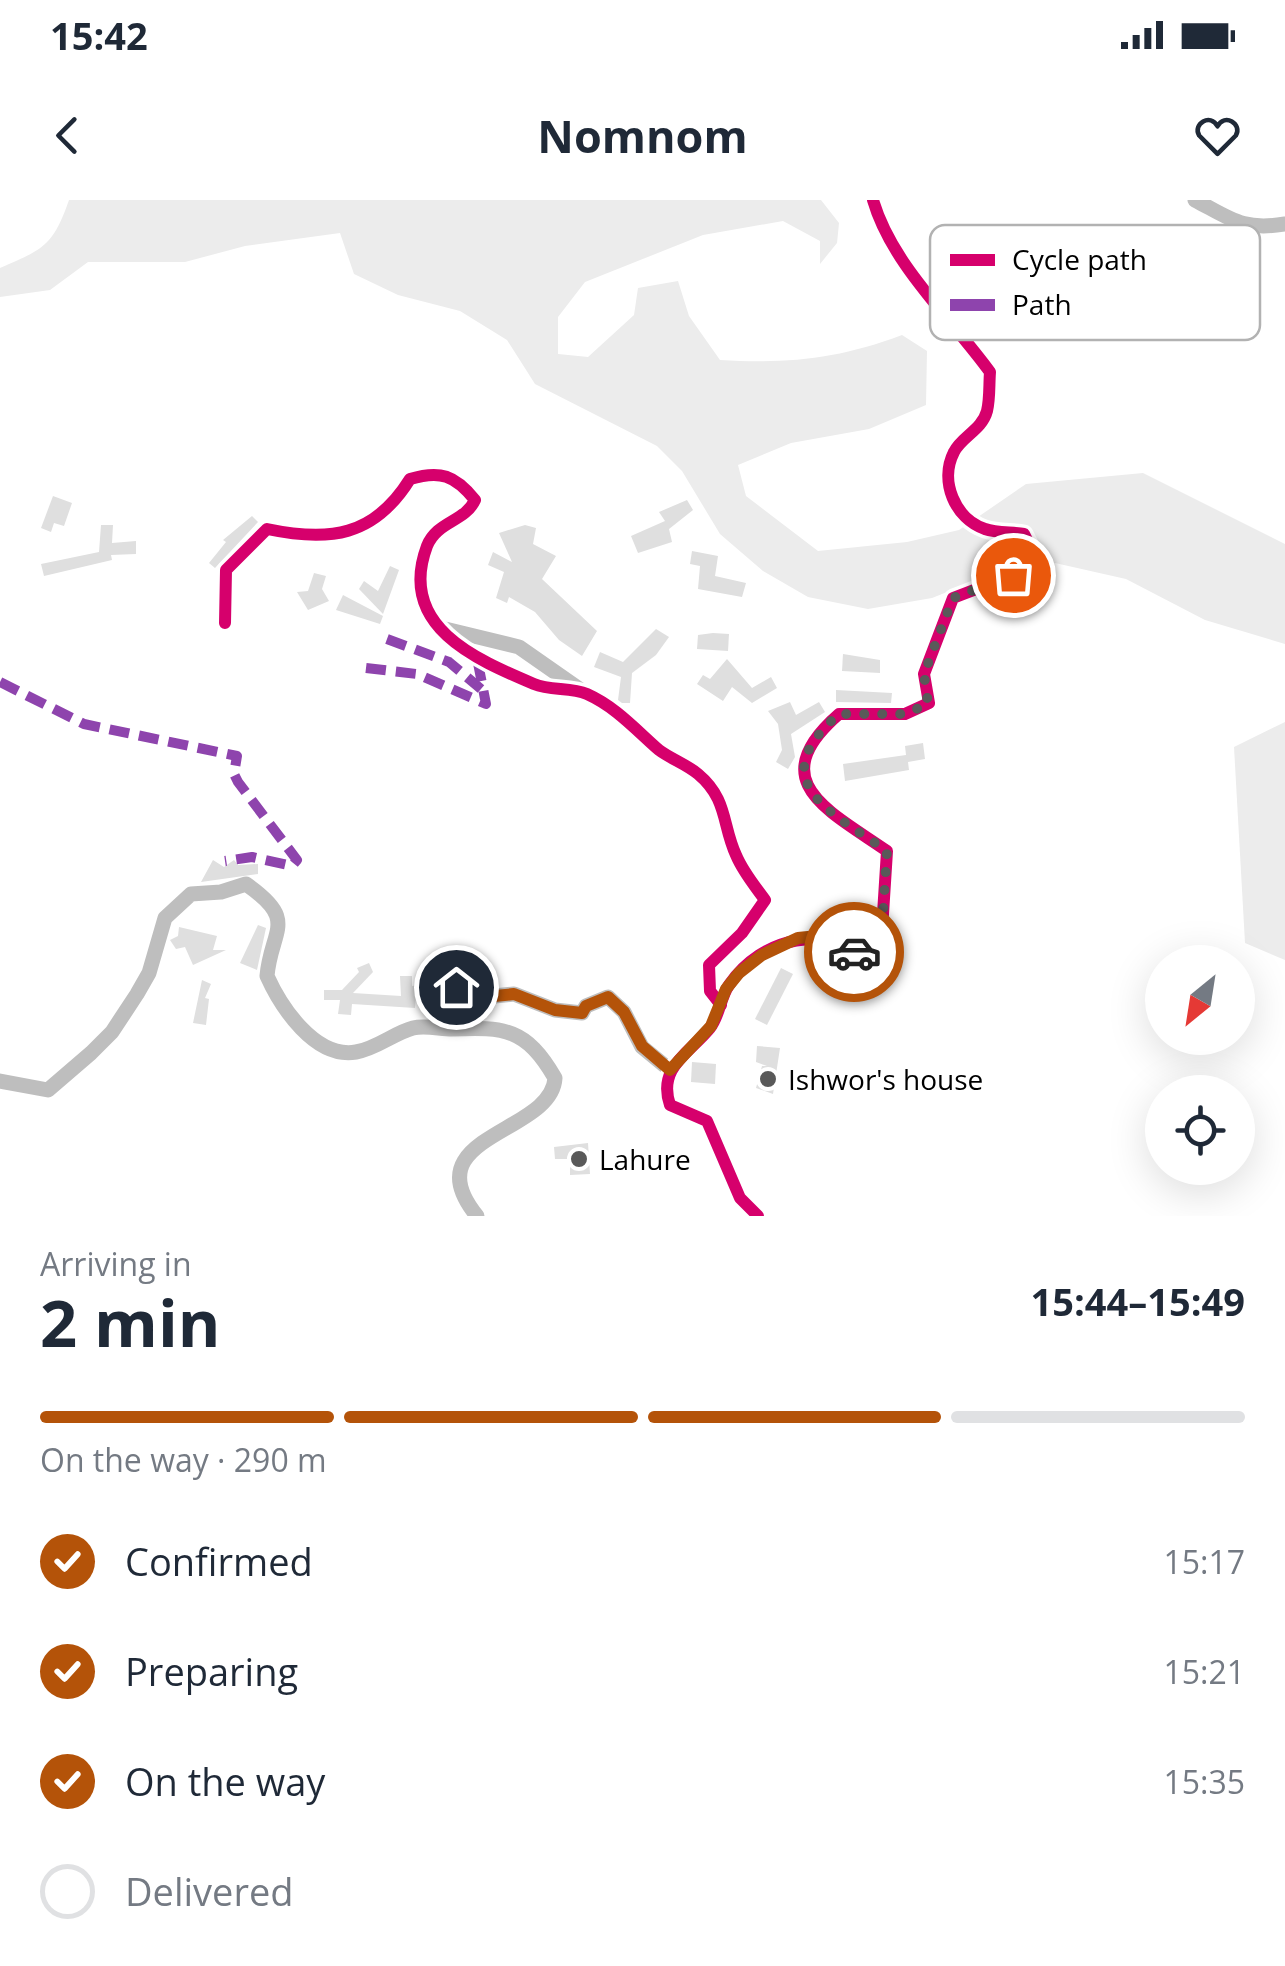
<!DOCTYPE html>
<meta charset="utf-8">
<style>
:root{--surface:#fff;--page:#f6f6f7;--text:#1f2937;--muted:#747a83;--line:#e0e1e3;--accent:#b45309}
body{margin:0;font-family:"Open Sans",sans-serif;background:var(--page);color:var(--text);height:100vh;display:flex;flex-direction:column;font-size:38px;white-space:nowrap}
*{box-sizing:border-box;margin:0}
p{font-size:32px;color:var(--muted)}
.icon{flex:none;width:55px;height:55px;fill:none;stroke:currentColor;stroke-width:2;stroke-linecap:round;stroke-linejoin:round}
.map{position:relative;height:1016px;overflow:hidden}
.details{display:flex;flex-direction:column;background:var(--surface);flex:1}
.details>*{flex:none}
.needle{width:65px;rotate:210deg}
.controls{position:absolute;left:1145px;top:745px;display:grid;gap:20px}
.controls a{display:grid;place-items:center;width:110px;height:110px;border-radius:50%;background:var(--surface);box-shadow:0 10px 40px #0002;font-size:50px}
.pin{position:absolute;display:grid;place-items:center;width:85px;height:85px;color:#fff;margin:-42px;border:5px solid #fff;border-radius:50%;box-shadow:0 2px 10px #0007}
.courier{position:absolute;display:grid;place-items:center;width:100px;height:100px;margin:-50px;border:8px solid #b45309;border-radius:50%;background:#fff;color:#222;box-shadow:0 2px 12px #0007}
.overview em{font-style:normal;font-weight:700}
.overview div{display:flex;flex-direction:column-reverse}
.overview{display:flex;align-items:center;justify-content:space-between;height:170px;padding:0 40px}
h1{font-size:65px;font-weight:700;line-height:75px}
.bar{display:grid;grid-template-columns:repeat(4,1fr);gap:15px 10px;align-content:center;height:120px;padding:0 40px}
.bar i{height:12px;border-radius:8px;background:var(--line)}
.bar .current{background:var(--accent)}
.bar p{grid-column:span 4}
ol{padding:0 40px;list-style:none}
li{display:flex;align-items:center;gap:30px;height:110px}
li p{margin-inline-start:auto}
li .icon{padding:10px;border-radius:50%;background:var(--accent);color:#fff;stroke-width:4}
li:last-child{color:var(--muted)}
li i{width:55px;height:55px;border:5px solid var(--line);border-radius:50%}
.status{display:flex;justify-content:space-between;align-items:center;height:70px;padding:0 50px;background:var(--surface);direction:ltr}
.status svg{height:28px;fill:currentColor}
header{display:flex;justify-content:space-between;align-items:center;height:130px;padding:0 40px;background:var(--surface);font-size:45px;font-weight:700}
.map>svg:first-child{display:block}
.green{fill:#ececec}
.building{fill:#dfdfdf}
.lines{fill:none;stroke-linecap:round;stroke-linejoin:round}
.minor{stroke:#bebebe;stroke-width:15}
.quiet{stroke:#8e44ad;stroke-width:10;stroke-dasharray:20 10;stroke-linecap:butt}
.cycleway-casing{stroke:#fff;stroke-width:19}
.cycleway{stroke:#d6006c;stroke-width:12}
.done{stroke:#595959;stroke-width:10;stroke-dasharray:0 18}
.route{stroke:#b45309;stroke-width:12}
.poi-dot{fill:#595959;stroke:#fff;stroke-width:4}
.labels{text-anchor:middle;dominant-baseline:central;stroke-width:8;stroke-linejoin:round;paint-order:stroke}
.poi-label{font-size:28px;fill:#000;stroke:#fff;text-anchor:start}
.key{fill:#fff;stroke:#b2b2b2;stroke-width:2.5}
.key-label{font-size:28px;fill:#000}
</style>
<div class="status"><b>15:42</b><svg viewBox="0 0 49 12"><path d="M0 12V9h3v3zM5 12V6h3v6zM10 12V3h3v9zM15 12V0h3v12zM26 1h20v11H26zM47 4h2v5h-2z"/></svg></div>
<header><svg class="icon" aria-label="back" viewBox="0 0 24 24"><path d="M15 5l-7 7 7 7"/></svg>Nomnom<svg class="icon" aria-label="heart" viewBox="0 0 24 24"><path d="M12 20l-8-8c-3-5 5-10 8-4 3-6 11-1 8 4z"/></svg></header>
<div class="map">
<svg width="1285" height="1016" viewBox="0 0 1285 1016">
<rect width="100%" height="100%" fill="#fff"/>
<!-- green -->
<g class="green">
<path d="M69,0h752l18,23 -2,20 -17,21v-23l-37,-20 -80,14 -118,47 -27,35v37l30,3 46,-42 4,-27 40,-7 11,35 31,44c68,4 118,-1 182,-25l25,16 -1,54 -57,24 -78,14 -53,22 8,31 72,55 89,-9 52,-12 67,-46 117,-11 142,71v100l-80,-24 -79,-41 -71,-16 -38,1 -85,34 -64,11 -60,-12 -45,-26 -43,-37 -38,-63 -25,-25 -122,-62 -28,-44 -47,-29 -62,-16 -44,-21 -14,-41 -95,13 -60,16h-97l-38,28 -50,7v-29c44,-19 53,-22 69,-68z"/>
<polygon points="1285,522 1285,760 1245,743 1234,547"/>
</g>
<!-- building -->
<g class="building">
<polygon points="53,296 72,303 64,326 54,323 51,332 41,328"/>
<polygon points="687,300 693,310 669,329 672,342 638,353 631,336 665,321 659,312"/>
<polygon points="252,316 258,322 215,368 209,363 226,342 223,340"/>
<polygon points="101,325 113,325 112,343 136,341 136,354 111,355 112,360 44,376 41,364 99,352"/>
<polygon points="525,325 536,328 533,344 556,356 542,379 597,431 582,456 559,440 535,412 509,397 507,403 496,398 504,372 488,365 493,352 512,362 499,333"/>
<polygon points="692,351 718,356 715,376 746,383 742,397 698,389 700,366 690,364"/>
<polygon points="390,366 399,370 383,414 359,389 364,381 378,391"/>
<polygon points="314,373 326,376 322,389 329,401 308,410 297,392 308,391"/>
<polygon points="343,395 383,416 380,424 336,410"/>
<polygon points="656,429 669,437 656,455 632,473 630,503 622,503 618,500 621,477 594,467 600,452 623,462"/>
<polygon points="713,433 729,434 728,451 697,449 698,435"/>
<polygon points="843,454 880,460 880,473 842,471"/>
<polygon points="727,459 752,488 771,477 777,488 752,503 732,487 723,501 697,484 703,475 710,479"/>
<polygon points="836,490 892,493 891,503 836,502"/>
<polygon points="790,502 796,515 819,502 825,512 791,534 795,557 788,569 776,562 782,550 778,524 768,511"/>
<polygon points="923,543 925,559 908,562 909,570 845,581 843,564 906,555 905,546"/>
<polygon points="213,660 224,667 234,660 238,665 258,664 258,674 201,682"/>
<polygon points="258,725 266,728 257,770 240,763"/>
<polygon points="179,727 217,736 213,750 226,750 193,765 185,747 176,749 170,740 178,736"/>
<polygon points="369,763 373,772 353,793 401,796 400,776 412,776 412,786 431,783 416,794 415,808 352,804 351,815 338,814 340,800 324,800 324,790 342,790 359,772 357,768"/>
<polygon points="781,768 793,774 767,825 755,819"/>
<polygon points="202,780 211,784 205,798 209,799 206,825 193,823"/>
<polygon points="757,846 780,848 773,894 756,888 762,866 767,866 756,862"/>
<polygon points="692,862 716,864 715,884 691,882"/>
<polygon points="588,943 590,974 570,975 570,959 555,959 554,947"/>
</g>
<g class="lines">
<!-- minor -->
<g class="minor">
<path d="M1195,0c36,19 48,31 90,24"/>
<path d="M225,423l1,-53 41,-41c62,13 107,8 143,-50 30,-9 45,-4 65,21 -10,22 -38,21 -48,46 -30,80 48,113 107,138 16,7 37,3 53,10 29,13 49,36 72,56 12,9 27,14 39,24 30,25 24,51 38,81 7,17 19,31 29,45l-23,33 -33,32 1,26 11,14"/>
<polyline points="441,428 519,447 582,491"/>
<polyline points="433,794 456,787 465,799 514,794 555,810 582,813 586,806 608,797 624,812 642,847 670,870"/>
<path d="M0,881l48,9 43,-37 21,-21 25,-38 12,-21 16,-55 26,-24 30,-2 25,-8c53,37 25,45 21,92 14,31 48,83 89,76 20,-3 38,-19 57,-24 12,-3 27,1 39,1 53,-2 74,-1 103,49 -3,56 -144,57 -78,138"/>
<path d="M758,1016l-18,-18 -33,-77 -37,-16c-13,-38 20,-52 40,-77 10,-13 10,-30 19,-43 33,-48 100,-65 138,-16l13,-8 7,-110c-59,-41 -125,-70 -48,-137h66l24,-11 -5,-29 29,-76 60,-23 22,-19 -11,-22c-12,-2 -28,-1 -39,-5 -30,-10 -46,-48 -31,-77 7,-15 28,-22 33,-41 3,-12 2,-27 3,-39 -39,-54 -98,-107 -117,-172"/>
</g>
<!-- quiet -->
<g class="quiet">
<polyline points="387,439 449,462 481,489"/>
<polyline points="366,468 417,474 486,504 477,458"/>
<polyline points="0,482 84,524 237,556 234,574 238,582 297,660 292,666 252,657 225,661"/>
</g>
<!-- cycleway casing -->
<g class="cycleway-casing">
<g id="cycleway">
<path d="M225,423l1,-53 41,-41c62,13 107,8 143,-50 30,-9 45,-4 65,21 -10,22 -38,21 -48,46 -30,80 48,113 107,138 16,7 37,3 53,10 29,13 49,36 72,56 12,9 27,14 39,24 30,25 24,51 38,81 7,17 19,31 29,45l-23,33 -33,32 1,26 11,14"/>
<path d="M758,1016l-18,-18 -33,-77 -37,-16c-13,-38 20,-52 40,-77 10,-13 10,-30 19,-43 33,-48 100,-65 138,-16l13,-8 7,-110c-59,-41 -125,-70 -48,-137h66l24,-11 -5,-29 29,-76 60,-23 22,-19 -11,-22c-12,-2 -28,-1 -39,-5 -30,-10 -46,-48 -31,-77 7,-15 28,-22 33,-41 3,-12 2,-27 3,-39 -39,-54 -98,-107 -117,-172"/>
</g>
</g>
<!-- cycleway -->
<use href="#cycleway" class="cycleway"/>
</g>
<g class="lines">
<!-- done -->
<path class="done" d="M854,752l12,17 14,-8 7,-110c-59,-41 -125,-70 -48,-137h66l23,-10 -4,-30 29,-76 60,-23"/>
<!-- route -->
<polyline class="route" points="456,787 465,799 514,794 555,810 582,813 586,806 608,797 624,812 642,846 670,870 711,826 726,789 739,773 762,755 798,738 818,736 854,752"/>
</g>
<!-- markers -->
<g class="poi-dot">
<circle cx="768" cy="879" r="10"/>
<circle cx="579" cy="959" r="10"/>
</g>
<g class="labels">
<!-- poi labels -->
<g class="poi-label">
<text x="788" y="879">Ishwor's house</text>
<text x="599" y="959">Lahure</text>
</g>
</g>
<!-- legend -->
<rect x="930" y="25" width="330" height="115" rx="15" class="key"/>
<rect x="950" y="54" width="45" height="12" fill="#d6006c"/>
<rect x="950" y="99" width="45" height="12" fill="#8e44ad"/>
<g class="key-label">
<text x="1012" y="70">Cycle path</text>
<text x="1012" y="115">Path</text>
</g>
</svg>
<div class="controls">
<a><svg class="needle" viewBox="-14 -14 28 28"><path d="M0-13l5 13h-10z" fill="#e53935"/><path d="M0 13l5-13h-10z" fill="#747a83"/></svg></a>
<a><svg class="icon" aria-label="locate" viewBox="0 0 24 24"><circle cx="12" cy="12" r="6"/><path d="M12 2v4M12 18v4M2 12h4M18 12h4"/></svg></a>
</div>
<div class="pin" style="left:1013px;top:375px;background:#ea580c"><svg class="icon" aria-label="bag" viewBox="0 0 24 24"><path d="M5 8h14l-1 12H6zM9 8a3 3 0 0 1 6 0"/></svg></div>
<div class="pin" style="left:456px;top:787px;background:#1f2937"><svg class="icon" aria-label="home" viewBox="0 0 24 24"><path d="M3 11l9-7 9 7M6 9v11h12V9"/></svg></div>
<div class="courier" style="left:854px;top:752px"><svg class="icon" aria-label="car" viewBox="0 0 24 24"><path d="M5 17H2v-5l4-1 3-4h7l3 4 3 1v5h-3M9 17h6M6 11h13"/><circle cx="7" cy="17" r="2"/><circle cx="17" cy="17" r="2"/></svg></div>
</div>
<section class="details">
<div class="overview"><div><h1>2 min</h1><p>Arriving in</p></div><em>15:44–15:49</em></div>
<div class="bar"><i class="current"></i><i class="current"></i><i class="current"></i><i></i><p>On the way · 290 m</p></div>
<ol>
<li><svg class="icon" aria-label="check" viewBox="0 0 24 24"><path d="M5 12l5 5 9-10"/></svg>Confirmed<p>15:17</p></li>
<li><svg class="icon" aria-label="check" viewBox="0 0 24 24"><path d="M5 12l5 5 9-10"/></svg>Preparing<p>15:21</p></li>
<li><svg class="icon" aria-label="check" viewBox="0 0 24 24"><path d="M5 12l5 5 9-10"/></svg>On the way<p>15:35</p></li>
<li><i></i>Delivered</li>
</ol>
</section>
